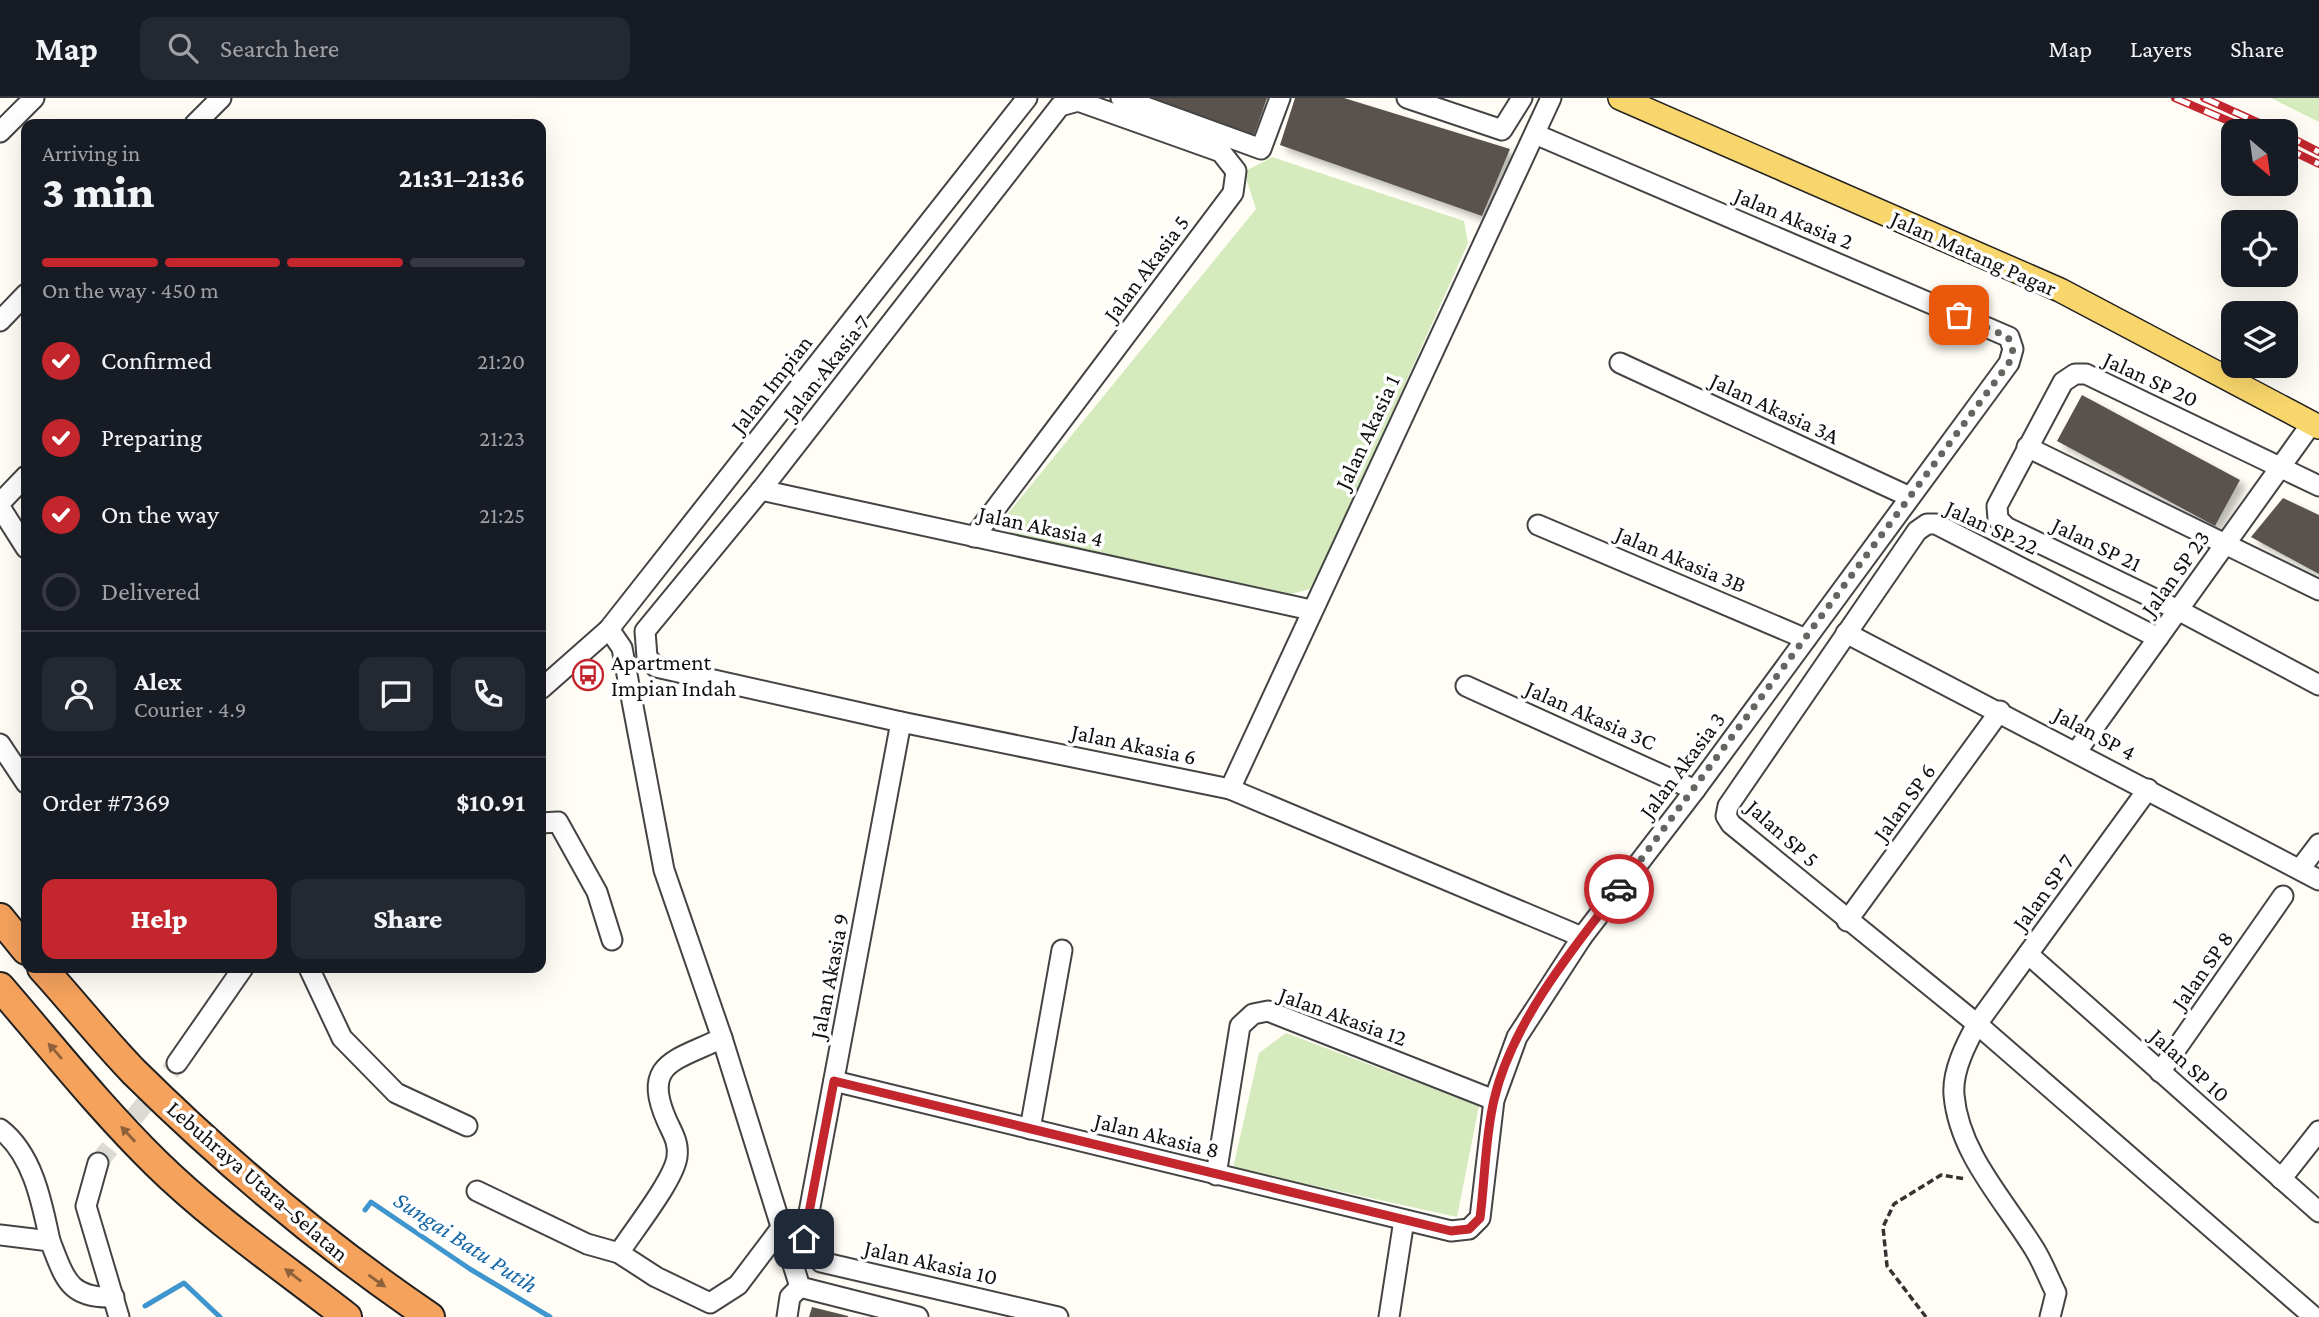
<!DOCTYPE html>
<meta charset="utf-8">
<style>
:root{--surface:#171b24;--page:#242831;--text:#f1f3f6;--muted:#9ea1a6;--line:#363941;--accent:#c4262e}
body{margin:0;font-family:"Crimson Pro",serif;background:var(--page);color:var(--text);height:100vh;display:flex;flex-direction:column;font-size:26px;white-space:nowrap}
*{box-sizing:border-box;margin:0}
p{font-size:23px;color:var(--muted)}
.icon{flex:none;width:38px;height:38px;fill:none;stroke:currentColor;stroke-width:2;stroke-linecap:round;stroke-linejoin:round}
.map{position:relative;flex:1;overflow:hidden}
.drawer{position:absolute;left:21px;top:21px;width:525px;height:854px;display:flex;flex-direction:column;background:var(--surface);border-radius:14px;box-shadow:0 7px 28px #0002}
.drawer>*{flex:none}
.needle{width:46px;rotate:151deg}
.buttons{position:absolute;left:2221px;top:21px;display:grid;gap:14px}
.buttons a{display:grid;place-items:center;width:77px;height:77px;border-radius:14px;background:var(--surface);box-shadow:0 7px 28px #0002;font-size:35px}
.pin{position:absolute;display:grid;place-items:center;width:60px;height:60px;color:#fff;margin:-30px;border-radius:14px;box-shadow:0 4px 10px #0006}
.courier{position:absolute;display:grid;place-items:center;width:70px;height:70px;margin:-35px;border:5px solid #c4262e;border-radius:50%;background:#fff;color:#222;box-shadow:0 2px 9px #0007}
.head em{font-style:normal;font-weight:800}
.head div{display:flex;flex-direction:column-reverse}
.head{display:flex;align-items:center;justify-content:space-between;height:119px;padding:0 21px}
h1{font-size:46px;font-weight:800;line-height:52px}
.bar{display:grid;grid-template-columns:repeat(4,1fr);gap:10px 7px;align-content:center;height:84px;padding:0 21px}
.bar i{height:9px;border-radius:5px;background:var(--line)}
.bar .selected{background:var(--accent)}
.bar p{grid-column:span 4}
.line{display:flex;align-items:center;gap:18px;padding:0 21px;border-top:2px solid var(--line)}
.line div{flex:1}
.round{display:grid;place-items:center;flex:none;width:74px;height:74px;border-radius:14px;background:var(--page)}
ol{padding:0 21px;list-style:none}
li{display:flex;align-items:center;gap:21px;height:77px}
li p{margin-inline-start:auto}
li .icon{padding:7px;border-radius:50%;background:var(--accent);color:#fff;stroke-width:4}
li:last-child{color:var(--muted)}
li i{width:38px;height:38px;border:4px solid var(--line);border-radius:50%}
.button{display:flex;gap:14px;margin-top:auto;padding:14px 21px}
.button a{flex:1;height:80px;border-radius:14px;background:var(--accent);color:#fff;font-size:28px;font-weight:800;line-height:80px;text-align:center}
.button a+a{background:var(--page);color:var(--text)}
header{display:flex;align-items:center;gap:42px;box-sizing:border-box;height:98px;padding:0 35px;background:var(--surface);border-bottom:2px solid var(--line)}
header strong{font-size:33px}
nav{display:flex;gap:38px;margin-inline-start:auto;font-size:24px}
.search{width:490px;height:63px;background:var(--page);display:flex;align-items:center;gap:18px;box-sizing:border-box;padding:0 24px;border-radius:14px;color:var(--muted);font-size:26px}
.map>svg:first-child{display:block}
.green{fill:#d5ebbd}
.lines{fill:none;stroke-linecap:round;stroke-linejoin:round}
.stream{stroke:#3f96cf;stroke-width:5}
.building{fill:#5a524d;filter:url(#shadow)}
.minor-tunnel{stroke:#dbdad3;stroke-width:19;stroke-dasharray:19 10;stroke-linecap:butt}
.minor-casing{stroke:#444;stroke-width:23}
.major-casing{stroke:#222;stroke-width:26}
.highway-casing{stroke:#222;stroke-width:32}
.path{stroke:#333;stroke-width:3.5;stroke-dasharray:7 3.5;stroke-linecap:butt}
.minor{stroke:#fff;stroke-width:19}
.major{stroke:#f9d66b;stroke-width:23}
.highway{stroke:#f5a25d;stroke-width:28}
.rail-casing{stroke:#c4262e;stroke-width:8}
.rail{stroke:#fff;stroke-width:5;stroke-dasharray:16;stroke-linecap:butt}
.oneway{fill:#8e613b}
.done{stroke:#646461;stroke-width:7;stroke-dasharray:0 12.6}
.route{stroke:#c4262e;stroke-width:9}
.labels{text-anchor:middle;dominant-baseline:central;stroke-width:7;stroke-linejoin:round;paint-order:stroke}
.street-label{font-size:23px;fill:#111;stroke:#fff}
.poi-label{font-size:23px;fill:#111;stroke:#fff;text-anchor:start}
.water-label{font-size:24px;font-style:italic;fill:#1768a6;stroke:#fff}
</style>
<header>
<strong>Map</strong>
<div class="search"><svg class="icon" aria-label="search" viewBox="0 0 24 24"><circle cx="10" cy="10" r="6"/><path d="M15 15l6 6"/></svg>Search here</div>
<nav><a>Map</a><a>Layers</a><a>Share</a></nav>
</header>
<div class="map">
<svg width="2319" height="1219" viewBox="0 0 2319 1219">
<defs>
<filter id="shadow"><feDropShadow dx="6" dy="6" stdDeviation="3.5" flood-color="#0004"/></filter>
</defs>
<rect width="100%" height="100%" fill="#fffdf5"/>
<!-- green -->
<g class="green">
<polygon points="2271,0 2319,0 2319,24"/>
<polygon points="1272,59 1464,123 1468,145 1314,490 1291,496 1011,438 1005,419 1256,111 1244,74"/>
<polygon points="1286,935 1479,1008 1457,1119 1233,1070 1259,955"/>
</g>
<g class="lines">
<!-- stream -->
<g class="stream">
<polyline points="365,1112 371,1104 470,1171 550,1219"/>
<polyline points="145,1208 184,1185 220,1219"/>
</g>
</g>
<!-- building -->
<g class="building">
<polygon points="1152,0 1267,0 1254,37"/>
<polygon points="1295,0 1344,0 1510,51 1482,118 1280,47"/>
<polygon points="2082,297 2240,382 2215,428 2057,343"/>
<polygon points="2283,400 2319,417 2319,476 2251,439"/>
<polygon points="812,1209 848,1218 848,1219 809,1219"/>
</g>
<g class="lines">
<!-- minor-tunnel -->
<polyline class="minor-tunnel" points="98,1065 177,965"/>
<!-- minor casing -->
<g class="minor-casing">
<g id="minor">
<polyline points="1121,0 1261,51 1280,0"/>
<polyline points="1407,0 1502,32 1522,0"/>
<polyline points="195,26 221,0"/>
<polyline points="0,34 34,0"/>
<polyline points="0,223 26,196"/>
<polyline points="1620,265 1910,399"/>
<polyline points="2027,349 2319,492"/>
<polyline points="2319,388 2086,276 2075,276 2063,284 1997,408 1998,421 2006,429 2178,512 2319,587"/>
<polyline points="761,392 1311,512"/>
<polyline points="0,405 26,378"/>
<polyline points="0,409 26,450"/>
<polyline points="1538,427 1806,541"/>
<polyline points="974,439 1233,95 1236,73 1221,54 1078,3 1060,8 761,392 645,533 647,559 656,569 901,624 1230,691 1582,839"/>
<polyline points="609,531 622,550 664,772 722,940 800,1189 918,1219"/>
<polyline points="1846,535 2319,782"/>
<polyline points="2158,540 1936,426 1927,426 1917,433 1728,708 1726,718 1731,726 1977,926 2314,1219"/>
<polyline points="1466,588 1695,692"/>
<polyline points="541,591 609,531 1027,0"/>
<polyline points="901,624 804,1141 810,1154 821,1164 1058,1219"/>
<polyline points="0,646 26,685"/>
<polyline points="2077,653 2312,325"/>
<polyline points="1230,691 1551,0"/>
<polyline points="541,725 558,724 597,794 612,842"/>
<polyline points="2300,771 2319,746"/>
<polyline points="1847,823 2000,613"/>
<polyline points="2028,856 2319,1114"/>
<polyline points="309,870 342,940 396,995 467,1028"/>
<polyline points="177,965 243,870"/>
<polyline points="2160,974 2283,798"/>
<polyline points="834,983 1451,1133 1469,1131 1480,1120 1494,1002 1517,939 1582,839 1695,692 2009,265 2013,251 2009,239 1535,36"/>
<path d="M0,1031c33,25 42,74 50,112"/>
<polyline points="1030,1031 1062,852"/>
<polyline points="98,1065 86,1108 119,1219"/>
<polyline points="1216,1077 1240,928 1253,916 1268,913 1494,1002"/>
<polyline points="2281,1081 2319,1033"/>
<polyline points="477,1093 587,1146 619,1155 656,1179 710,1205 738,1187 781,1130"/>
<path d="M0,1137l50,6c15,37 18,58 64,56"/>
<path d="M619,1155c14,-22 55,-73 58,-96 2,-14 -4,-23 -10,-36 -26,-59 9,-60 55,-83"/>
<polyline points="787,1219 790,1199 800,1189"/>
<polyline points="1389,1219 1404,1122"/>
<path d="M2050,1219l6,-24c-7,-14 -13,-30 -21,-43 -30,-49 -76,-96 -81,-155 -2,-24 12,-51 23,-71l171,-235"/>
</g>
</g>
<!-- major casing -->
<g class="major-casing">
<polyline id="major" points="1620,0 2060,192 2319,329"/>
</g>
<!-- highway casing -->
<g class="highway-casing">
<g id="highway">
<polyline points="0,820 26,852"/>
<path d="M42,870c31,34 60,71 92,104 91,90 190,173 296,245"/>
<path d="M0,889c51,59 100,121 156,176 58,57 127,104 191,154"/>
</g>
</g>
<!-- path -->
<polyline class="path" points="1926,1219 1887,1168 1883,1129 1894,1106 1941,1077 1966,1081"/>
<!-- minor -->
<use href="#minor" class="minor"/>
<!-- major -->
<use href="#major" class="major"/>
<!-- highway -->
<use href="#highway" class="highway"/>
<!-- rail casing -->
<g class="rail-casing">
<g id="rail">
<polyline points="2175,0 2252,33"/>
<polyline points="2204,0 2277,33"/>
<polyline points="2286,37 2319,54"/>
<polyline points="2286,50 2319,66"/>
</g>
</g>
<!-- rail -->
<use href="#rail" class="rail"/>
</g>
<!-- one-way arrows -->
<defs><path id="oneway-solid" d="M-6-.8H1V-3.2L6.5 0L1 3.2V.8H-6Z" transform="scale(1.75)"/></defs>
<g class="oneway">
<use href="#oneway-solid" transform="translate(55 953) rotate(-131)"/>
<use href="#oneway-solid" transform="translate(128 1036) rotate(-133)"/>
<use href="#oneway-solid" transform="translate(293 1177) rotate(-142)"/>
<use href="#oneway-solid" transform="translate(377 1183) rotate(35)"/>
</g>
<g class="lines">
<!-- done -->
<polyline class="done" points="1619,791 2009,265 2013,251 2008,239 1959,217"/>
<!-- route -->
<path class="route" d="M804,1141l30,-158 617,150 18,-2 11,-11c5,-39 5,-80 14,-118 17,-75 78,-151 125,-211"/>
</g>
<!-- icons -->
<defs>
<g id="bus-ring" transform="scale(1.575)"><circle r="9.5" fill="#fff" stroke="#c4262e" stroke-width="1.5"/><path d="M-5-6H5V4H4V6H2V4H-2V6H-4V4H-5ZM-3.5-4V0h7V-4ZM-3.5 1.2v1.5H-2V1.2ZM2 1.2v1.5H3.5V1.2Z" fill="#c4262e"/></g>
</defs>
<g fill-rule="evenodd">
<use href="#bus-ring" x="588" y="577"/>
</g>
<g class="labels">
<!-- street labels -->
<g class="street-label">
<text transform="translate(1794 120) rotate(23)">Jalan Akasia 2</text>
<text transform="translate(1974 155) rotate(24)">Jalan Matang Pagar</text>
<text transform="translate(1146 170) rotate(-53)">Jalan Akasia 5</text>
<text transform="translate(826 269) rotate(-52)">Jalan Akasia 7</text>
<text transform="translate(2151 281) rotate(25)">Jalan SP 20</text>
<text transform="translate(771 286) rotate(-52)">Jalan Impian</text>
<text transform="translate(1775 310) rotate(25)">Jalan Akasia 3A</text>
<text transform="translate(1367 334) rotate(-65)">Jalan Akasia 1</text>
<text transform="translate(1041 428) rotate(12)">Jalan Akasia 4</text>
<text transform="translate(1992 429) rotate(25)">Jalan SP 22</text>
<text transform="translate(2097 446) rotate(26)">Jalan SP 21</text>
<text transform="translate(1681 461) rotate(23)">Jalan Akasia 3B</text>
<text transform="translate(2175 475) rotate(-54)">Jalan SP 23</text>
<text transform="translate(1591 617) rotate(24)">Jalan Akasia 3C</text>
<text transform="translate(2095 635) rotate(28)">Jalan SP 4</text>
<text transform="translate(1134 646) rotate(12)">Jalan Akasia 6</text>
<text transform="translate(1682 667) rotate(-53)">Jalan Akasia 3</text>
<text transform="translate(1904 704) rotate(-54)">Jalan SP 6</text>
<text transform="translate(1783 735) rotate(42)">Jalan SP 5</text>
<text transform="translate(2043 794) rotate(-54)">Jalan SP 7</text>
<text transform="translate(2202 872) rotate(-55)">Jalan SP 8</text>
<text transform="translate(829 878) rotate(-79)">Jalan Akasia 9</text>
<text transform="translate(1343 918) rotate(20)">Jalan Akasia 12</text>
<text transform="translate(2190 967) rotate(42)">Jalan SP 10</text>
<text transform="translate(1157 1037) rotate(14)">Jalan Akasia 8</text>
<text transform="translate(258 1083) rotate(41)">Lebuhraya Utara–Selatan</text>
<text transform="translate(931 1164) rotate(13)">Jalan Akasia 10</text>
</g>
<!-- poi labels -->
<g class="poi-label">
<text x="611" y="564">Apartment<tspan x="611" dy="26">Impian Indah</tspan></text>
</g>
<!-- water labels -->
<g class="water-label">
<text transform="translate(466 1144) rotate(33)">Sungai Batu Putih</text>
</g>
</g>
</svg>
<div class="buttons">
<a><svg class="needle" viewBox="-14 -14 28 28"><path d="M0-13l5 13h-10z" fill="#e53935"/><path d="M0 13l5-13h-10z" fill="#9ea1a6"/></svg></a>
<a><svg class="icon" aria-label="locate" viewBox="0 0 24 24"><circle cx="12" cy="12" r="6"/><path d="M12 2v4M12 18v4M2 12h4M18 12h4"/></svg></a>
<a><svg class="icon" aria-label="layers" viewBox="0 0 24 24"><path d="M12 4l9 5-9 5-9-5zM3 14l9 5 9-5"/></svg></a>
</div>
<div class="pin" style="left:1959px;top:217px;background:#ea580c"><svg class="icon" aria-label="bag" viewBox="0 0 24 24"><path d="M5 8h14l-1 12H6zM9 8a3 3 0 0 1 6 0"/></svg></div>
<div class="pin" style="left:804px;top:1141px;background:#1f2937"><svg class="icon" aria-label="home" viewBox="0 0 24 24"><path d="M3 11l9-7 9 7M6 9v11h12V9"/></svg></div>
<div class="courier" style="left:1619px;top:791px"><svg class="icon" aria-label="car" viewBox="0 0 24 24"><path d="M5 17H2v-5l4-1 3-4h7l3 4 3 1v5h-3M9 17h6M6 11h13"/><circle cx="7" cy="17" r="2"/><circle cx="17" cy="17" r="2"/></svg></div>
<section class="drawer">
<div class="head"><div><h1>3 min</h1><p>Arriving in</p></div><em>21:31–21:36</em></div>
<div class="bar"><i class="selected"></i><i class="selected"></i><i class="selected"></i><i></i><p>On the way · 450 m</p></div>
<ol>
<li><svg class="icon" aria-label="check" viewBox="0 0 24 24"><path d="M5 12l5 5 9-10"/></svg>Confirmed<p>21:20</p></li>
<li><svg class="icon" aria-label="check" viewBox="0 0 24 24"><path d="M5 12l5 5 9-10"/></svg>Preparing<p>21:23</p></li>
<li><svg class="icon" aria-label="check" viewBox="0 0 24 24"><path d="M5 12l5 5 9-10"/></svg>On the way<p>21:25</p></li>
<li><i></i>Delivered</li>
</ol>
<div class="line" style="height:126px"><a class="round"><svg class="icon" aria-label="person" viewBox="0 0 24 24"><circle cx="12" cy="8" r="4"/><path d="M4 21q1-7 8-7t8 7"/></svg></a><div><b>Alex</b><p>Courier · 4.9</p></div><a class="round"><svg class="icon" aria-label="chat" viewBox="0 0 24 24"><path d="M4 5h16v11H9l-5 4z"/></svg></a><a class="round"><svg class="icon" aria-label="phone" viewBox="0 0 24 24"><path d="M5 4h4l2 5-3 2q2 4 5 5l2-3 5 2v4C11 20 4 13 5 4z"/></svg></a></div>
<div class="line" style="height:91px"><div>Order #7369</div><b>$10.91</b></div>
<div class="button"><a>Help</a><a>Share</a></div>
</section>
</div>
